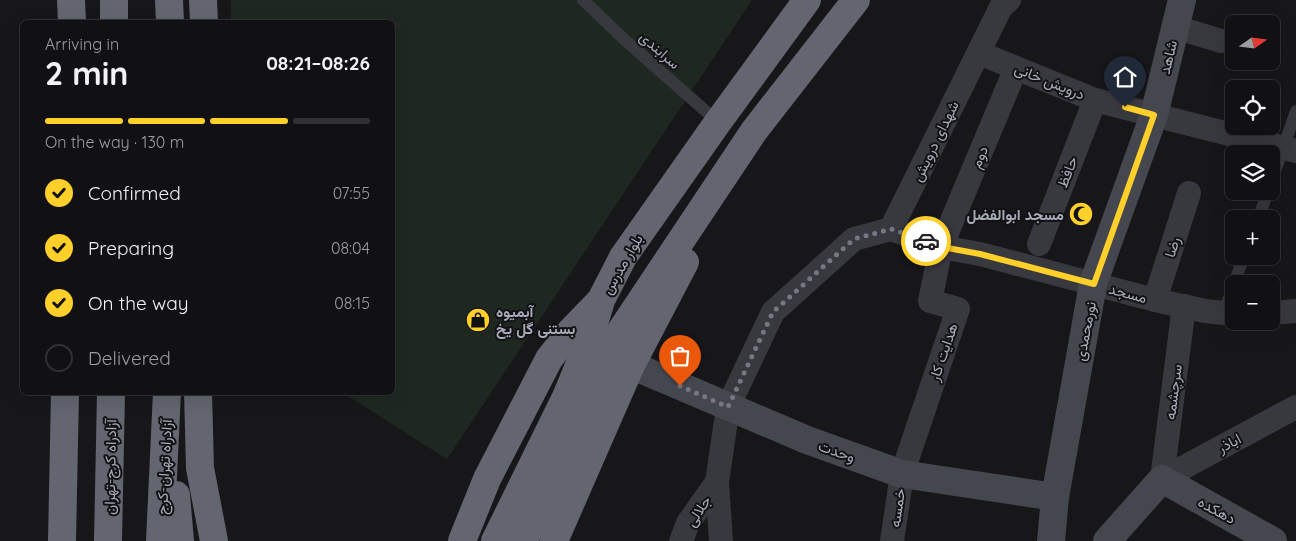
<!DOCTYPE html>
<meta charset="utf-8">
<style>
:root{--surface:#111113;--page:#1e1f21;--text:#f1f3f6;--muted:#9c9da0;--line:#303133;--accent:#ffd029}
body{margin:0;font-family:Quicksand,Vazirmatn,sans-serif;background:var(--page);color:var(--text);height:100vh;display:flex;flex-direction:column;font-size:19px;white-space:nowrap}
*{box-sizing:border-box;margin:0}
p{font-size:16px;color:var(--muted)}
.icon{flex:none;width:28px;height:28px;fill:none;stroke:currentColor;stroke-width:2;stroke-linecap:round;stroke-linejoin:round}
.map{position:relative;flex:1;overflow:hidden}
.details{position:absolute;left:20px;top:20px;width:375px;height:375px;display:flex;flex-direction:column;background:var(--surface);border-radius:8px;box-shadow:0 5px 20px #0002,0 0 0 1px var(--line)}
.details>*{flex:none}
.needle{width:32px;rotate:76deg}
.tools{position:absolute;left:1225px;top:15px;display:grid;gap:10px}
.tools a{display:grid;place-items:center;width:55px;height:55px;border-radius:8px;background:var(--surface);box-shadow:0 5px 20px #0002,0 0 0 1px var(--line);font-size:25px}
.pin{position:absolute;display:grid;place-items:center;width:42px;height:42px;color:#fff;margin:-51px -21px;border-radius:50% 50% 50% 0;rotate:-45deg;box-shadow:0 0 5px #0007}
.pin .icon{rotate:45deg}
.courier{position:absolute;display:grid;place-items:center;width:50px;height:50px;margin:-25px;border:4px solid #ffd029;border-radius:50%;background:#fff;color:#222;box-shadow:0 1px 6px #0007}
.summary em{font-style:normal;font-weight:700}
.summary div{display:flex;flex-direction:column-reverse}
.summary{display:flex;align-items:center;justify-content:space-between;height:85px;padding:0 25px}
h1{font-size:32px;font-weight:700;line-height:38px}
.bar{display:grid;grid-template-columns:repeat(4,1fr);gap:8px 5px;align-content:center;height:60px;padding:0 25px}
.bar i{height:6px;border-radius:4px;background:var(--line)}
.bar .on{background:var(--accent)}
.bar p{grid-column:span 4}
ol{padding:0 25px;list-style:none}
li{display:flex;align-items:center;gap:15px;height:55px}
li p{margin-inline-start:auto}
li .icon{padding:5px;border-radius:50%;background:var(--accent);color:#111;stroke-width:4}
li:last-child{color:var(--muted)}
li i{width:28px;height:28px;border:2px solid var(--line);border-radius:50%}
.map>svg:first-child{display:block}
.green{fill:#1e2821}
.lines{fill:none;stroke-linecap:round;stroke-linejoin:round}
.lane{stroke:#38383f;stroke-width:12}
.street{stroke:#38383f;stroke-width:24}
.secondary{stroke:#45474f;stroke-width:28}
.highway{stroke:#636570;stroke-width:28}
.done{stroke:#757782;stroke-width:5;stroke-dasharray:0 9}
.route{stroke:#ffd029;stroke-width:6}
.labels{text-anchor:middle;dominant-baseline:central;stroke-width:4;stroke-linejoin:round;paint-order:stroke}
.street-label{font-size:15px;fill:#a8abba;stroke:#121214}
.poi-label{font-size:15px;font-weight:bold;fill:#a8abba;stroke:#121214;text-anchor:end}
</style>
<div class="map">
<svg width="1296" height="541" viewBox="0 0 1296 541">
<rect width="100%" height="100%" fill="#171719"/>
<!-- green -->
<polygon class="green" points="231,0 752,0 447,459 343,393 392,392 392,22 231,22"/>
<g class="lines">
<!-- lane -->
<g class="lane">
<polyline points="583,0 626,41 718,122"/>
<polyline points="1271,183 1296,111"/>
<polyline points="1258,219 1268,191"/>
<polyline points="1234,284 1244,256"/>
<polyline points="1223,314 1234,285"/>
</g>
<!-- street -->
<g class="street">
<polyline points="1175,27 1221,41"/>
<polyline points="979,53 1095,100 1296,151"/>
<polyline points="891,229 1001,7 1009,0"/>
<polyline points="1039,244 1095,100"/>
<polyline points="1155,300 1189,193"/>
<polyline points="1271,313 1296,311"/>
<polyline points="1162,479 1184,306"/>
<polyline points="1162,479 1296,407"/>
<polyline points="681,541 688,523 717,482"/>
<polyline points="721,541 717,482 728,407 773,312 854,239 891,229 941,247 980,254 1155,300 1205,311 1234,314"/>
<polyline points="892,541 902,474 958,309 930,301 941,247 1016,68"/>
</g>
<!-- secondary -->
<g class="secondary">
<polyline points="631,365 807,440 902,474 1055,497"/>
<polyline points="1051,541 1055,497 1093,284 1154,115 1182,0"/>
<polyline points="1107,541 1162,479 1273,541"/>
</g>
<!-- highway -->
<g class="highway">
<polyline points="71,0 72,22"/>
<polyline points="114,0 114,22"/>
<polyline points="169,0 170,22"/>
<polyline points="203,0 204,22"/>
<polyline points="198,392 200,468 214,541"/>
<polyline points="176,495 180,541"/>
<polyline points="62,541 65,392"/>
<polyline points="108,541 111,392"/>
<polyline points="160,541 167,392"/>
<polyline points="462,541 487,479 549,359 571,331 601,300 623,257 718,122 807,0"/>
<polyline points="495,541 566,397 586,349 600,304"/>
<polyline points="524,541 614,341 754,131 856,0"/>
<polyline points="554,541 631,365 685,262"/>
</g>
</g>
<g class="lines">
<!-- done -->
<polyline class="done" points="680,386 728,407 773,312 854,239 891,229 926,241"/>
<!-- route -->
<polyline class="route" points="926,241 942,247 980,254 1094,284 1154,115 1125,107"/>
</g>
<!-- icons -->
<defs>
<g id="mosque-disc" transform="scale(1.25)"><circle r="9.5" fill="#ffd029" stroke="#121214"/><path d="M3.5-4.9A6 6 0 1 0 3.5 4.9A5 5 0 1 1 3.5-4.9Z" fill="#111"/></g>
<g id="shop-disc" transform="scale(1.25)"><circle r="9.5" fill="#ffd029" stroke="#121214"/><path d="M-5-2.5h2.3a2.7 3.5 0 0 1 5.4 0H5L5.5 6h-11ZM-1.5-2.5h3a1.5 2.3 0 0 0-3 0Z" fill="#111"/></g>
</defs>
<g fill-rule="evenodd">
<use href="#mosque-disc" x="1081" y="214"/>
<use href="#shop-disc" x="478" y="320"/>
</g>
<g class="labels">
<!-- street labels -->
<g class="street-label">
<text transform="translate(660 50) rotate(41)">سرابندی</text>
<text transform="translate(1168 57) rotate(-76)">شاهد</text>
<text transform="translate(1050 81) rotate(22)">درویش خانی</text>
<text transform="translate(935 141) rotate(-64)">شهدای درویش</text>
<text transform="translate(979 157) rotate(-68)">دوم</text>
<text transform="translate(1067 172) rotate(-69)">حافظ</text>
<text transform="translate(1172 247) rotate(-72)">رضا</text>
<text transform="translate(622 264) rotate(-60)">بلوار مدرس</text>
<text transform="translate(1128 293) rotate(15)">مسجد</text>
<text transform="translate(1085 331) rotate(-79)">نورمحمدی</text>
<text transform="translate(943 352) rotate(-71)">هدایت کار</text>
<text transform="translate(1173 392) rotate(-83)">سرچشمه</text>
<text transform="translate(1229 443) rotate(-28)">اباذر</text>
<text transform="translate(837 451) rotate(20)">وحدت</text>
<text transform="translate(110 467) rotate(-89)">آزادراه کرج-تهران</text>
<text transform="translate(164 467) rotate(-87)">آزادراه تهران-کرج</text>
<text transform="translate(897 508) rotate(-82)">خمسه</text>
<text transform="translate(1217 510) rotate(29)">دهکده</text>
<text transform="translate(698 511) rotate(-57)">جلالی</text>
</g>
<!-- poi labels -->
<g class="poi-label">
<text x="1064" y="214">مسجد ابوالفضل</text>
<text x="496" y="311" text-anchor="start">آبمیوه<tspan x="496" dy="17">بستنی گل یخ</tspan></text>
</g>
</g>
</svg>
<div class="tools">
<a><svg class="needle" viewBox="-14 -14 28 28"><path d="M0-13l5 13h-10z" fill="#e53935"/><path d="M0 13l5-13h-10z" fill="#9c9da0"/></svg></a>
<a><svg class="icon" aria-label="locate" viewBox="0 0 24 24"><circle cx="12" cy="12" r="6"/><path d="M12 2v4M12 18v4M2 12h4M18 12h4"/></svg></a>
<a><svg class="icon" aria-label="layers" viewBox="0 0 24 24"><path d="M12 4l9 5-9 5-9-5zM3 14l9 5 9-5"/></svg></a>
<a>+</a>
<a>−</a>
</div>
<div class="pin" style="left:680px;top:386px;background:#ea580c"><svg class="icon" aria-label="bag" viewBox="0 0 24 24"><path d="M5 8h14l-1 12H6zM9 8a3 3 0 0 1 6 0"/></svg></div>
<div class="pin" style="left:1125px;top:107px;background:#1f2937"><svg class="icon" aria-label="home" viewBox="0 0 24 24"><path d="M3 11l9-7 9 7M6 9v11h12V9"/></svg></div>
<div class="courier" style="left:926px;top:241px"><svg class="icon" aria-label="car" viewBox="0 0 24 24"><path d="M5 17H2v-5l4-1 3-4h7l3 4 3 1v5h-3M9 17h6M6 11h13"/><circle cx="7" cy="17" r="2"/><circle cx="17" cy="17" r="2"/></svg></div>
<section class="details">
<div class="summary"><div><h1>2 min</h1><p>Arriving in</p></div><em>08:21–08:26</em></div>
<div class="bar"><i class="on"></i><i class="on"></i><i class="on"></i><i></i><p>On the way · 130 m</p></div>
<ol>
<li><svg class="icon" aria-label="check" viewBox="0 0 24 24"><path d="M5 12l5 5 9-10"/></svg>Confirmed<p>07:55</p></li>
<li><svg class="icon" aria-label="check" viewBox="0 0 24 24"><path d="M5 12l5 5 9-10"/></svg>Preparing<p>08:04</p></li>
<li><svg class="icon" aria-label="check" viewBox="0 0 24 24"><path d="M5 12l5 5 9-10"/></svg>On the way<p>08:15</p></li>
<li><i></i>Delivered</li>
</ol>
</section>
</div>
